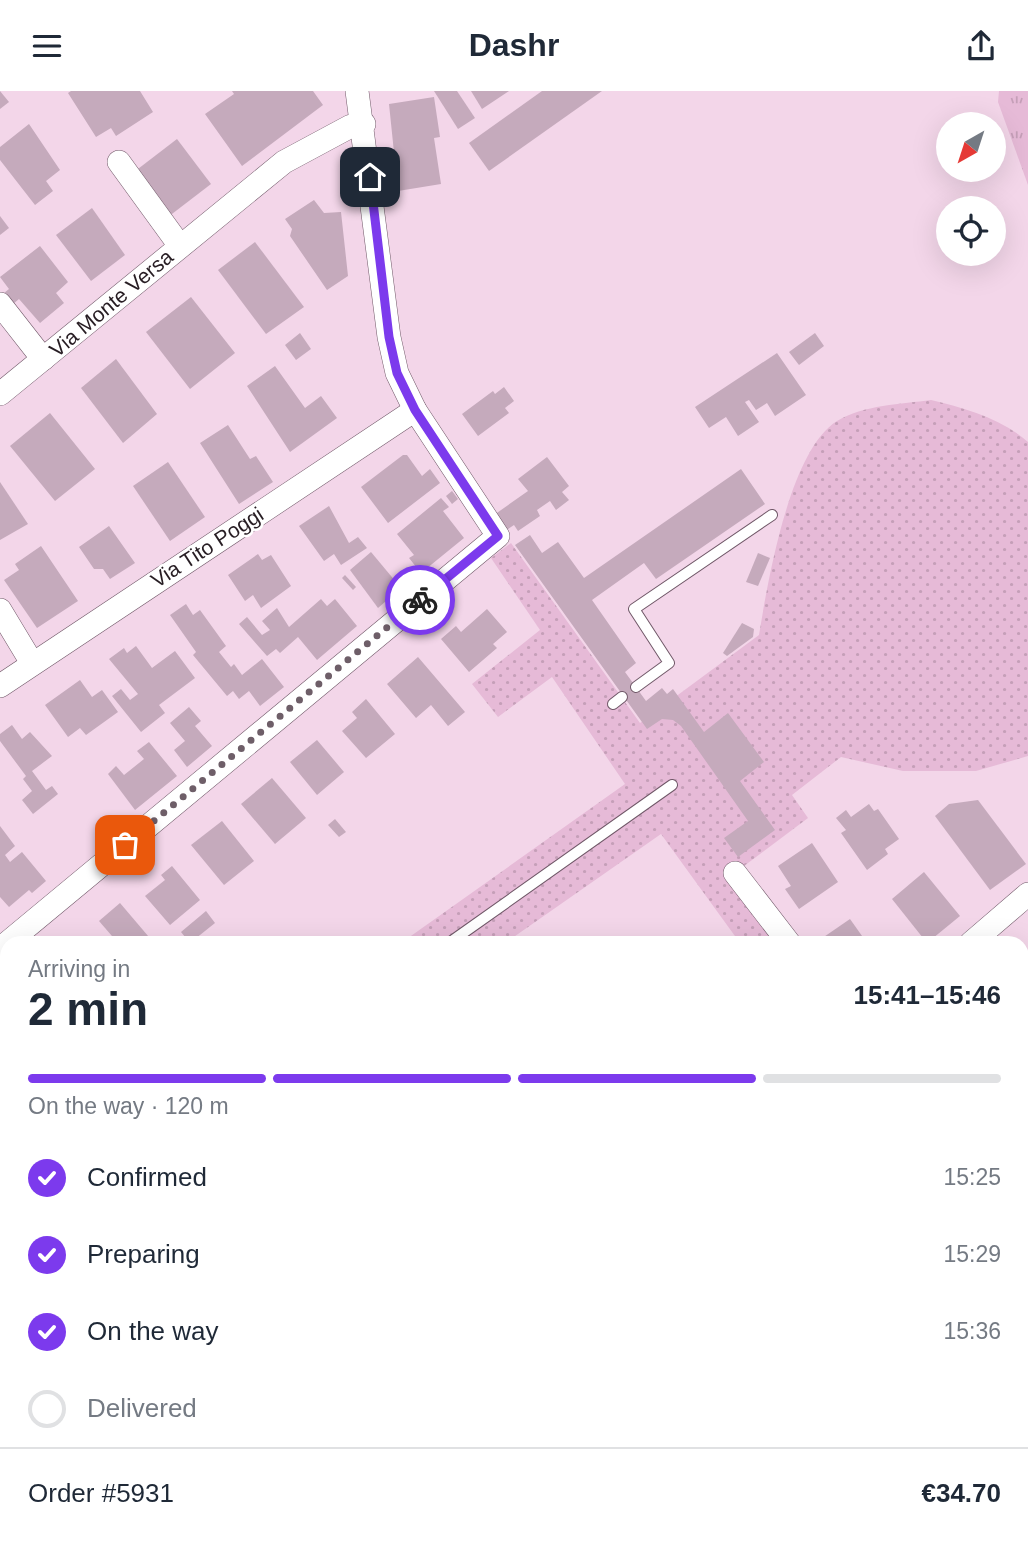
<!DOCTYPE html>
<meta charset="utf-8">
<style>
:root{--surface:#fff;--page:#f2f2f3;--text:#1f2937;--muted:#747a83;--line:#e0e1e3;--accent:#7c3aed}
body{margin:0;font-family:Helvetica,sans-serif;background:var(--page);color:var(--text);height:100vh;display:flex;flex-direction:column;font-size:26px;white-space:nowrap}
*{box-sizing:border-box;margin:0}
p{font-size:23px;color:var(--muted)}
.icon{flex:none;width:38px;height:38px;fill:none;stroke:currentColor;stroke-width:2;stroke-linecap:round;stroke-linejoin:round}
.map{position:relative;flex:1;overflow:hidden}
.details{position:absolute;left:0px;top:845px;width:1029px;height:618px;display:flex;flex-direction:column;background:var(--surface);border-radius:21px 21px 0 0;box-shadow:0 7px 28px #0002}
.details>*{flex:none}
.needle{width:46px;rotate:219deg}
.tools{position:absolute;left:936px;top:21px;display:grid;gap:14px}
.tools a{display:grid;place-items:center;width:70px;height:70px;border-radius:50%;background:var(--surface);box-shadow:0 7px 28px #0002;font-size:35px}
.pin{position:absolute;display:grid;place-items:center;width:60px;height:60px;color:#fff;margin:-30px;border-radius:14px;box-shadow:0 4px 10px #0006}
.courier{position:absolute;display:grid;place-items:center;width:70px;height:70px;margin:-35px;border:5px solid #7c3aed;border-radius:50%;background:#fff;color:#222;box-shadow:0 2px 9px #0007}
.overview em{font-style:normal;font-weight:700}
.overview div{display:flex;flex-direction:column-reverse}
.overview{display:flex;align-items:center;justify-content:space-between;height:119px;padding:0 28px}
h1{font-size:46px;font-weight:700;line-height:52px}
.bar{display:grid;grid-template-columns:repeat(4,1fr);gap:10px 7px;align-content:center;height:84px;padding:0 28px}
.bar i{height:9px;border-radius:5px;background:var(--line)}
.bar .selected{background:var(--accent)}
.bar p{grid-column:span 4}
.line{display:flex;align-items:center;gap:18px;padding:0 28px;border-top:2px solid var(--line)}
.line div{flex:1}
ol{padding:0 28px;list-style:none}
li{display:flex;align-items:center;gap:21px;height:77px}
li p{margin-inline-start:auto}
li .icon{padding:7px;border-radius:50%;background:var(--accent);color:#fff;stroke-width:4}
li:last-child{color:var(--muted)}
li i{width:38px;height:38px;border:4px solid var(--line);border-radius:50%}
header{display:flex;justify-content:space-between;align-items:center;height:91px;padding:0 28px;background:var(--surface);font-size:32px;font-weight:700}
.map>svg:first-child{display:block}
.grass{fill:url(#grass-tufts)}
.park{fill:url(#park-dots)}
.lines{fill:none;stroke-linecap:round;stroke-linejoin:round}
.canal{stroke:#a07492;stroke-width:28}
.building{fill:#c5aabc}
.lane-casing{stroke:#705868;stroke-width:12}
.street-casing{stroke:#705868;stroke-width:24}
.secondary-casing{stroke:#705868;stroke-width:33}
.lane{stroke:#fff;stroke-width:10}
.street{stroke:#fff;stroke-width:23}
.secondary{stroke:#fff;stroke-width:32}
.done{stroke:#6e5e68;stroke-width:7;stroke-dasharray:0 12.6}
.route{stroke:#7c3aed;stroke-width:9}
.labels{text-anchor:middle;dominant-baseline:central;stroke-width:5;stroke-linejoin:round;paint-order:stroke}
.street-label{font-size:21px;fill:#271d23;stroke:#fff}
</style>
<header><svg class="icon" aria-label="menu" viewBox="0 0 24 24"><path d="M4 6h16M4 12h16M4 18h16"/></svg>Dashr<svg class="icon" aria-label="share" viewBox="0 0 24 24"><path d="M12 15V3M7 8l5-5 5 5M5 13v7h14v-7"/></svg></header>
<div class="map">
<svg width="1028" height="1462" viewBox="0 0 1028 1462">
<defs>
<pattern id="grass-tufts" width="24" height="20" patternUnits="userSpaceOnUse" patternTransform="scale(1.75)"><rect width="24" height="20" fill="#e6bad7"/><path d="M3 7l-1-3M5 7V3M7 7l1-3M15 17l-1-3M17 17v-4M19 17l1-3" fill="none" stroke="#c59fb8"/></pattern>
<pattern id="park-dots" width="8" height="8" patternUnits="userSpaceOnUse" patternTransform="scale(1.75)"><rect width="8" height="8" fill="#e6bad7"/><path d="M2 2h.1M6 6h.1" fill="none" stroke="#c59fb8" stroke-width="1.8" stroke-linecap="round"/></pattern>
</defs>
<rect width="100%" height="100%" fill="#f3d6e9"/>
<!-- grass -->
<g class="grass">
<polygon points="999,0 1028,0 1028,94 998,11"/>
<polygon points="1028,1199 1028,1462 809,1462 814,1456 1022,1456 1022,1206"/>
</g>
<!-- park -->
<path class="park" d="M931,309c34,8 71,19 97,42v314l-52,15h-73l-62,-14 -49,38 16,23 -80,60 48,65h-36l-79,-109 -156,109h-104l224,-159 -73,-107 -54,40 -26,-33 68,-54 -49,-72 20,-15 129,180 119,-88c9,-53 30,-184 78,-214 26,-16 65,-17 94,-21z"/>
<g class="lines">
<!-- canal -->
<g class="canal">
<polyline points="1022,1431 1028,1423"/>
<polyline points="998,1462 1002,1456"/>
</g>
</g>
<!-- building -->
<g class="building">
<polygon points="0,0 9,11 0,18"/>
<polygon points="71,0 140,0 153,21 116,45 111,37 96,46 68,2"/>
<polygon points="232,0 313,0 323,14 242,75 205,23 234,3"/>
<polygon points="434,0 457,0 475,27 458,38"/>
<polygon points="471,0 509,0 482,18"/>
<polygon points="542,0 602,0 489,80 469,52"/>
<polygon points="434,6 440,46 434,47 441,93 398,100 389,13"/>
<polygon points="29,33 60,79 46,90 53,100 35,114 0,69 0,56"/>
<polygon points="177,48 211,93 168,126 134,81"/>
<polygon points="314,109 324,122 341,121 348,185 327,199 290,145 292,138 285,128"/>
<polygon points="92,117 125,164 91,190 56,144"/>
<polygon points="0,125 9,137 0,144"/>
<polygon points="255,151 304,216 266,243 218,179"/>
<polygon points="40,155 68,191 56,202 64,212 40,232 19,208 13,213 4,202 9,198 0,186"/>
<polygon points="191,206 235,262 190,298 146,241"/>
<polygon points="300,242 311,258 296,269 285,254"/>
<polygon points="815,242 824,255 799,274 789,261"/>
<polygon points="777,262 806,304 775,325 767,312 756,319 749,309 745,311 759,331 738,345 726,326 709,337 695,316"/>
<polygon points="116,268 157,323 123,352 81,297"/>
<polygon points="275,275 305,317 321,305 337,327 290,361 247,295"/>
<polygon points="504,296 514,310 505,317 509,322 478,345 462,323 493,300 495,303"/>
<polygon points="50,322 95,378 55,410 10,355"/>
<polygon points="228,334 250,368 256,365 273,391 239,413 200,352"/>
<polygon points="403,364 407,364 422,385 430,378 440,392 388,432 361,396"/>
<polygon points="547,366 569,395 562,401 569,409 556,419 550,410 537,419 540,425 518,440 514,434 505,440 494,424 528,400 518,388"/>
<polygon points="168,371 205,426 170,450 133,395"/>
<polygon points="741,378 765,413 656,488 644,472 592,509 636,572 625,581 646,610 662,597 667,603 673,598 704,641 728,622 764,671 740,690 775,739 738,766 724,747 748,730 681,635 673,629 662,628 647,638 515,454 530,444 542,462 558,451 584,487"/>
<polygon points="0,391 28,433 0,449"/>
<polygon points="452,400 458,408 452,413 446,405"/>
<polygon points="441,407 449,416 443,420 464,447 421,482 409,467 414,464 397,443"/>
<polygon points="329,415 349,452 358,446 367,457 341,474 334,463 324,470 299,435"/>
<polygon points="109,435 135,472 110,488 103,478 94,478 79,456"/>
<polygon points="41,455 78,510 37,537 4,489 19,479 15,473"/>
<polygon points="371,461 401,497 378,517 350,479"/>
<polygon points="758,462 770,467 758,495 746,491"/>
<polygon points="258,463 262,469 271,464 291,495 261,517 253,504 245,510 228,484"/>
<polygon points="345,484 356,496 353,499 342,487"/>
<polygon points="321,508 327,515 335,508 357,535 317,569 298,546 280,562 276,558 267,565 239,533 247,526 262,544 270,539 262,530 277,517 289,536"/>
<polygon points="186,513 193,524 200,519 226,555 219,561 231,576 234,573 242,584 262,568 284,596 260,615 249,600 239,608 233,600 227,605 193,564 196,561 170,524"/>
<polygon points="487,518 507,541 493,553 497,557 469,581 441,548 456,535 461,541"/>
<polygon points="742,532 754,538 753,546 727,565 723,562"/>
<polygon points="136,555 152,577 175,560 195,587 159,614 165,622 141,641 112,605 121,598 130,609 138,603 109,568 124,557 127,562"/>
<polygon points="418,566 465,621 448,635 431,614 416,627 387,593"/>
<polygon points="80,589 92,606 102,599 118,621 86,644 80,637 68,646 45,614"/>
<polygon points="366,608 395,643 366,667 342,640 357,627 352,621"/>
<polygon points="189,616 201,630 195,635 212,655 187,676 174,659 185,650 170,632"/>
<polygon points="12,634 22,648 30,641 52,665 32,680 46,699 52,695 58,703 33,723 22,709 32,700 23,688 26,685 0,650 0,643"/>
<polygon points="317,649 344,681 317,704 290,671"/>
<polygon points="149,651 177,685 135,719 108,683 116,675 124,684 144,668 137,660"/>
<polygon points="272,687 306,727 275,753 241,713"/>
<polygon points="978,709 1026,773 990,799 935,725 949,713"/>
<polygon points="869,713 874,720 878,718 899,748 885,758 888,763 867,779 841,742 846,739 836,727 846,719 851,726"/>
<polygon points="335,728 346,741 339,746 328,734"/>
<polygon points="222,730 254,770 224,794 191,754"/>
<polygon points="0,735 15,755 5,764 10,771 22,761 46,790 32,802 29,799 9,816 0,806"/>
<polygon points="812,752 838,791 799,818 785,798 791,795 778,775"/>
<polygon points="172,775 200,809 170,834 145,805 165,789 161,784"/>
<polygon points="924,781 960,825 927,852 892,808"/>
<polygon points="120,812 154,852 118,852 99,830"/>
<polygon points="206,820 215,832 190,852 181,841"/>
<polygon points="850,828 867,852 819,852 818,850"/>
<polygon points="7,916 7,951 0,943 0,921"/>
<polygon points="1022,918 1028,926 1028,947 1022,951"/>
<polygon points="1028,987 1028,1007 1022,999 1022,991"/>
<polygon points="1022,1055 1028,1063 1028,1093 1022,1102"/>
<polygon points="0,1060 7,1070 7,1133 0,1138"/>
<polygon points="7,1256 7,1296 0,1293 0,1261"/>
<polygon points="502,1456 549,1456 548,1462 525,1462"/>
<polygon points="589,1456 636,1456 632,1462 583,1462"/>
</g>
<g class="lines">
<!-- lane casing -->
<g class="lane-casing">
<g id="lane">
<polyline points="636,596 669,572 634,518 772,424"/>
<polyline points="613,613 622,606"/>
<polyline points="449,852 672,694"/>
<polyline points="814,1462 818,1456"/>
</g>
</g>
<!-- street casing -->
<g class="street-casing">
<g id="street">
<polyline points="119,71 180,155"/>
<polyline points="0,213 43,268"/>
<polyline points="0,303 284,71 351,35 364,33"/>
<polyline points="0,519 32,572"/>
<polyline points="0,595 415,319"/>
<polyline points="735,782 789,852"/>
<polyline points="971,852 1028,803"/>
<polyline points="0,858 498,445 415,319 397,282 389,246 357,0"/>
<polyline points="1022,1175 1026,1181"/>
<polyline points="0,1182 7,1177"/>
</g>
</g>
<!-- secondary casing -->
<g class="secondary-casing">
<g id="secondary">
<polyline points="0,1363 7,1360"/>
<polyline points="0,1409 7,1412"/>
<polyline points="255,1456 275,1462"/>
</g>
</g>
<!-- lane -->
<use href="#lane" class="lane"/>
<!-- street -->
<use href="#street" class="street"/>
<!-- secondary -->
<use href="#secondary" class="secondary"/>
</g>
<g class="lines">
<!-- done -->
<polyline class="done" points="125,754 420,509"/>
<!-- route -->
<polyline class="route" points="370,86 389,246 397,282 415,319 498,445 420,509"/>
</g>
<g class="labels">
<!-- street labels -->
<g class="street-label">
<text transform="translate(111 212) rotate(-40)">Via Monte Versa</text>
<text transform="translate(207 456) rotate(-33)">Via Tito Poggi</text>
</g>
</g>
</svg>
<div class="tools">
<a><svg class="needle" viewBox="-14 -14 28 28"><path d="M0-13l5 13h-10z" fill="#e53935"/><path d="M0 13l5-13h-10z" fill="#747a83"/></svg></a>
<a><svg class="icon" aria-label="locate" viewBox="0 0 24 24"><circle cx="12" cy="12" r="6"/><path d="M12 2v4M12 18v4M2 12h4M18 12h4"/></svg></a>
</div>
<div class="pin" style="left:125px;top:754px;background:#ea580c"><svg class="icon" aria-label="bag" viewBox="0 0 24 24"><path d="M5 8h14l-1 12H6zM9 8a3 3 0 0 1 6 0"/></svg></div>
<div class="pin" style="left:370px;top:86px;background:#1f2937"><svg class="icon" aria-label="home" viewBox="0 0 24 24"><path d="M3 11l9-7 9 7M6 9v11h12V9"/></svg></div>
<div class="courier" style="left:420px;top:509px"><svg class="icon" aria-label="bike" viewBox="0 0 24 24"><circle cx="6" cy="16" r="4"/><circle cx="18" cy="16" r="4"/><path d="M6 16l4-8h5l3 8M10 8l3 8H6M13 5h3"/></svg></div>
<section class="details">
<div class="overview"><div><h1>2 min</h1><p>Arriving in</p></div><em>15:41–15:46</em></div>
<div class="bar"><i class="selected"></i><i class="selected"></i><i class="selected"></i><i></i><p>On the way · 120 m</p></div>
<ol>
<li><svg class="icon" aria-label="check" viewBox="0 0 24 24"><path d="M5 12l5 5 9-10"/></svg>Confirmed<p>15:25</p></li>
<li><svg class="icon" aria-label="check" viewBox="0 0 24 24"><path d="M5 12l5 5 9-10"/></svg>Preparing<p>15:29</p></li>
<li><svg class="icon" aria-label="check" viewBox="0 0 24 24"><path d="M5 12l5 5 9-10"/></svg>On the way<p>15:36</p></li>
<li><i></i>Delivered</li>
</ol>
<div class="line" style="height:91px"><div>Order #5931</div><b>€34.70</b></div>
</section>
</div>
